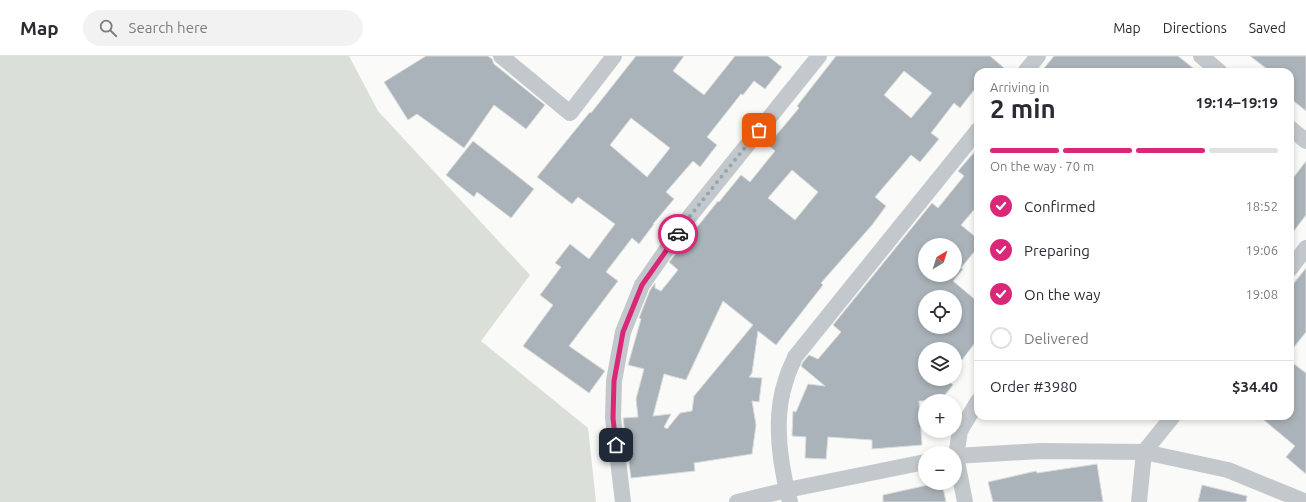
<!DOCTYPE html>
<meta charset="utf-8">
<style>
:root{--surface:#fff;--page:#f2f2f3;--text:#2b2b33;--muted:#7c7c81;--line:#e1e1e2;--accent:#db2777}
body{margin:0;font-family:Ubuntu,sans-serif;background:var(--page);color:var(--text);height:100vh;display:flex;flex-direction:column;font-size:15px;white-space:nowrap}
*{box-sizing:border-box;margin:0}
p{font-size:13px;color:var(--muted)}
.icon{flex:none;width:22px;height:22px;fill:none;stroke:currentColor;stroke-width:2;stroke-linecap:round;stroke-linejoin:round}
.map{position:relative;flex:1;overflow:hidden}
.panel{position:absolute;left:974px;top:12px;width:320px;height:352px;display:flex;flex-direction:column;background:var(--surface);border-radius:12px;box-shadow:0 2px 6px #0003}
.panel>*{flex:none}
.needle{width:26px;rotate:38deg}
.controls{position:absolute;left:918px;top:182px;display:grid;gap:8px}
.controls a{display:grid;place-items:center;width:44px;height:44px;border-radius:50%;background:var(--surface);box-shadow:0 2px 6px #0003;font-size:20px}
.pin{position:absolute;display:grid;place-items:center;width:34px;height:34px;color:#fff;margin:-17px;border-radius:8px;box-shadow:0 2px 6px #0006}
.courier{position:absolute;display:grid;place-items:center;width:40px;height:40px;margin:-20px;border:3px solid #db2777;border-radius:50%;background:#fff;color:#222;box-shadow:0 1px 5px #0007}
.overview em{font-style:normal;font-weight:700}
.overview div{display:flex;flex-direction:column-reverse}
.overview{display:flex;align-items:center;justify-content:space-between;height:68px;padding:0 16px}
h1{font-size:26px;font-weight:700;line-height:30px}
.bar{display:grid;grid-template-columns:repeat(4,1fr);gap:6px 4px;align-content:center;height:48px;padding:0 16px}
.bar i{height:5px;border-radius:3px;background:var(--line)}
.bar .selected{background:var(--accent)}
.bar p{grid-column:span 4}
.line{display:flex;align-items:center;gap:10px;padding:0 16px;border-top:1px solid var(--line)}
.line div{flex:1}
ol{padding:0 16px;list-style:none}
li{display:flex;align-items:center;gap:12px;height:44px}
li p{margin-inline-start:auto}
li .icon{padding:4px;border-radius:50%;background:var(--accent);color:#fff;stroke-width:4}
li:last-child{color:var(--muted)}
li i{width:22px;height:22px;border:2px solid var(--line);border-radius:50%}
header{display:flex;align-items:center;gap:24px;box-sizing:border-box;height:56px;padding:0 20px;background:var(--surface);border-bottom:1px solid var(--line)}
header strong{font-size:19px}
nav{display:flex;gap:22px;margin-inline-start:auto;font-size:14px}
.search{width:280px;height:36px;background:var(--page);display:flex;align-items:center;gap:10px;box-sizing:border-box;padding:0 14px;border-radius:22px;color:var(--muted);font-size:15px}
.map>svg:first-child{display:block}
.green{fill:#dadfd7}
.building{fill:#aab3b9;stroke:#dcdcda;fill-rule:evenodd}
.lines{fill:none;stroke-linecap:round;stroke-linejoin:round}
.street{stroke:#c3c8cc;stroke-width:16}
.done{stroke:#99a4ac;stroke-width:4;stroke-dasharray:0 7.2}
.route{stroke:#db2777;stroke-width:5}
</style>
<header>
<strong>Map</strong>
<div class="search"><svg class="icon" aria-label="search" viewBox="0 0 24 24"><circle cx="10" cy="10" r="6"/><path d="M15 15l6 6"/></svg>Search here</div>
<nav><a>Map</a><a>Directions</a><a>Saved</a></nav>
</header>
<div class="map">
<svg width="1306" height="446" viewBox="0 0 1306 446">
<rect width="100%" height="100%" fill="#fafaf8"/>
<!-- green -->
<polygon class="green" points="0,0 349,0 378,55 530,219 481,285 588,372 596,446 0,446"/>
<!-- building -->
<g class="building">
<polygon points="426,0 488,0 492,3 494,8 545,49 526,73 494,49 464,92 417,58 408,64 384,26"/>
<path d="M636,0h48l-11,15 31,24 31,-39h33l14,11 -17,22 -11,-8 -11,14 -2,-1 -34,43 10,8 -17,22 -7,-6 -27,31 8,7 -21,25h1l-15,20 -7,-6 -26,34 12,9 -49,65 36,25 -16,22 -66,-47 30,-41 -13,-10 21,-28 -6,-4 15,-19 19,15 26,-35 -37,-27 -6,7 -35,-27 53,-65 1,1zM631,62l39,30 -23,29 -37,-32z"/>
<path d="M836,0h154l19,16h-31v13l-18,23 -6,-5 -23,30 8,6 -19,23 -9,-7 -36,42 11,9 -14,19 -51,58 2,2 -47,60 -18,-14 -6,42 -3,4 13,1 -3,24 -7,-1 4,24 -4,29 -58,9 1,8 -64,7 -8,-60 15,-1 -2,-18 8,-30 -16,-4 13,-46 -2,-1 11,-28 5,-7v5l6,3 17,-21 -9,-8 49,-61 1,1 22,-27 9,7 25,-31 -7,-6 31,-37 -2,-2zM904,15l28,22 -21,25 -27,-23zM792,114l26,22 -23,28 -27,-22zM723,245l30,24 -59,71 -2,15 -12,2 -13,16 -3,-2 7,-13 -18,2 11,-42 22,6z"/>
<polygon points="1054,0 1178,0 1198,16 1041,16"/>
<polygon points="1250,0 1306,0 1306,55 1290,42 1290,16 1271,16"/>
<polygon points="473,85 534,133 511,162 477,136 474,141 446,119"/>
<path d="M978,92v57l-17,20 17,14v8l-17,21 2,1 -10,12 25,21v37l-23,30v-20h-30v30h22l6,6 -13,16h-21l3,44 -50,4v-9l-44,-3 -2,22 -21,-1 1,-21 -14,-1 1,-25 3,1 12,-28 17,2 -24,-20 2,-4 6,-7 9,4 23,-27 -8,-7 99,-122 6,5 26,-32 -6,-5zM925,189h30v30h-30zM925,241h30v30h-30z"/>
<polygon points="1306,105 1306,159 1290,180 1290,126"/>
<polygon points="1306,212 1306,276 1290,296 1290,232"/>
<polygon points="1290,305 1306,317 1306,418 1286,401 1295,390 1259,360 1290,360"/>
<polygon points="1097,408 1103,446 993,446 988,426 1036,415 1037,417"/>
<polygon points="937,427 942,427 946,446 883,446 883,439"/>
<polygon points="1202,429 1247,440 1246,446 1198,446"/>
</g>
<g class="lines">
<!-- street -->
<g class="street">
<polyline points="501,0 570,57 614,0"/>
<polyline points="1201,0 1220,16"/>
<polyline points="1025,16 1038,0"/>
<polyline points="1290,72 1306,85"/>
<polyline points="1290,213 1306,192"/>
<polyline points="955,400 1041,395 1144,396 1228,414 1306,446"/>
<polyline points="623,446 613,362 614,325 623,276 642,229 690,160 819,0"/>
<polyline points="737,446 787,434 925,406"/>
<path d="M790,446c-10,-37 -17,-85 -4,-122 2,-8 6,-15 9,-23l183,-227"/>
<polyline points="965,446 956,400 960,375 978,345"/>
<polyline points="1139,446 1144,396 1173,360"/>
</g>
</g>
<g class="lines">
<!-- done -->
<polyline class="done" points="678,178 690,160 759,74"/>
<!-- route -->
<polyline class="route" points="616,389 613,362 614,325 623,276 642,229 678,178"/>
</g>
</svg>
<div class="controls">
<a><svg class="needle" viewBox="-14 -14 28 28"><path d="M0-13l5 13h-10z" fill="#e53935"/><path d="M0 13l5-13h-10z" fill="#7c7c81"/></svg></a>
<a><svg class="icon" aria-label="locate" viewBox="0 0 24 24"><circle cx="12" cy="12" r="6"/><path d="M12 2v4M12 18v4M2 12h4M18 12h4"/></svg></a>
<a><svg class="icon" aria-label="layers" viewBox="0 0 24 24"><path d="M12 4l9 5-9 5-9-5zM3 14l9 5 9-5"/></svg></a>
<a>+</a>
<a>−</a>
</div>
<div class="pin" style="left:759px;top:74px;background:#ea580c"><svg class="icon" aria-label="bag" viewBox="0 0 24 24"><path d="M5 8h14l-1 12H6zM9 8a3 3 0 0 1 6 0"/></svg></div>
<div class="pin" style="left:616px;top:389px;background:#1f2937"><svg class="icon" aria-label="home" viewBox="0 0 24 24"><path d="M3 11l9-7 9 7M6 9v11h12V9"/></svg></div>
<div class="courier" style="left:678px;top:178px"><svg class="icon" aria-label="car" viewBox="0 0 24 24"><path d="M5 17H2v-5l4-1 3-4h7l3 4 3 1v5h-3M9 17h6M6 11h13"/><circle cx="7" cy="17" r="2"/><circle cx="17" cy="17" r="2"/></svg></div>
<section class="panel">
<div class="overview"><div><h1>2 min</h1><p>Arriving in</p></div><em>19:14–19:19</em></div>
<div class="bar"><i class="selected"></i><i class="selected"></i><i class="selected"></i><i></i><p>On the way · 70 m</p></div>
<ol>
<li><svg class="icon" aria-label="check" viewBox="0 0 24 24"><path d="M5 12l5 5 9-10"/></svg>Confirmed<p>18:52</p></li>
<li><svg class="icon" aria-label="check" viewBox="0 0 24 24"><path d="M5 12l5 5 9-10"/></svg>Preparing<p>19:06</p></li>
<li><svg class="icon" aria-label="check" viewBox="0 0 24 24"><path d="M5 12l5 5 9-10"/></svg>On the way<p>19:08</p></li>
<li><i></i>Delivered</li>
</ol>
<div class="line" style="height:52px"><div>Order #3980</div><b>$34.40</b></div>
</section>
</div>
